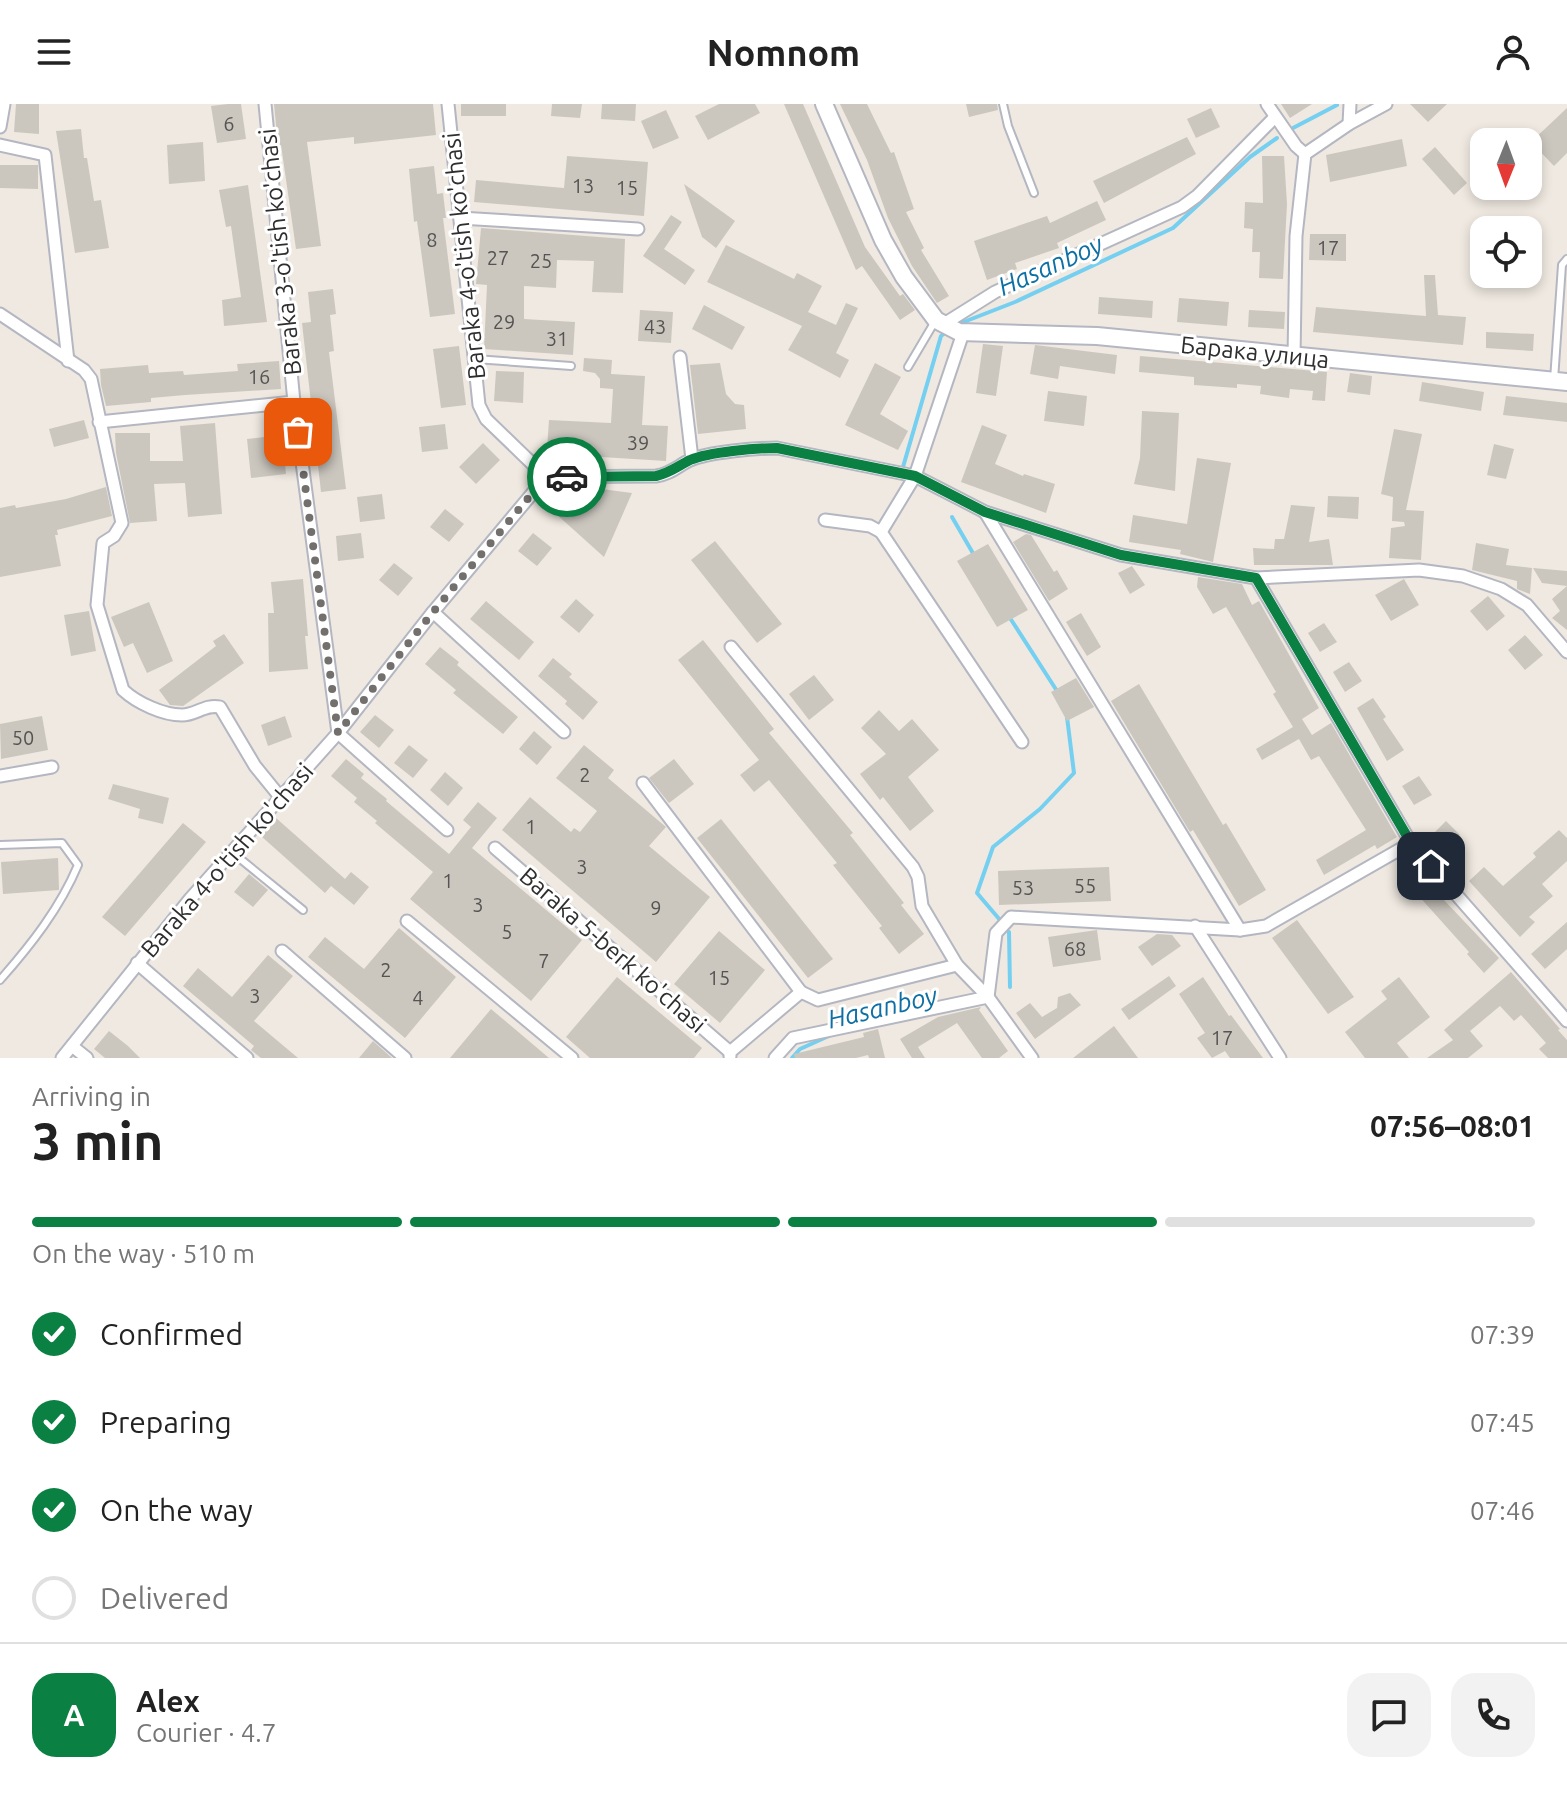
<!DOCTYPE html>
<meta charset="utf-8">
<style>
:root{--surface:#fff;--page:#f2f2f2;--text:#222;--muted:#767676;--line:#e0e0e0;--accent:#0b8043}
body{margin:0;font-family:Ubuntu,sans-serif;background:var(--page);color:var(--text);height:100vh;display:flex;flex-direction:column;font-size:30px;white-space:nowrap}
*{box-sizing:border-box;margin:0}
p{font-size:26px;color:var(--muted)}
.icon{flex:none;width:44px;height:44px;fill:none;stroke:currentColor;stroke-width:2;stroke-linecap:round;stroke-linejoin:round}
.map{position:relative;height:954px;overflow:hidden}
.details{display:flex;flex-direction:column;background:var(--surface);flex:1}
.details>*{flex:none}
.needle{width:52px;rotate:181deg}
.controls{position:absolute;left:1470px;top:24px;display:grid;gap:16px}
.controls a{display:grid;place-items:center;width:72px;height:72px;border-radius:16px;background:var(--surface);box-shadow:0 4px 12px #0003;font-size:40px}
.pin{position:absolute;display:grid;place-items:center;width:68px;height:68px;color:#fff;margin:-34px;border-radius:16px;box-shadow:0 4px 12px #0006}
.courier{position:absolute;display:grid;place-items:center;width:80px;height:80px;margin:-40px;border:6px solid #0b8043;border-radius:50%;background:#fff;color:#222;box-shadow:0 2px 10px #0007}
.head em{font-style:normal;font-weight:700}
.head div{display:flex;flex-direction:column-reverse}
.head{display:flex;align-items:center;justify-content:space-between;height:136px;padding:0 32px}
h1{font-size:52px;font-weight:700;line-height:60px}
.bar{display:grid;grid-template-columns:repeat(4,1fr);gap:12px 8px;align-content:center;height:96px;padding:0 32px}
.bar i{height:10px;border-radius:6px;background:var(--line)}
.bar .on{background:var(--accent)}
.bar p{grid-column:span 4}
.line{display:flex;align-items:center;gap:20px;padding:0 32px;border-top:2px solid var(--line)}
.line div{flex:1}
.round{display:grid;place-items:center;flex:none;width:84px;height:84px;border-radius:24px;background:var(--page)}
ol{padding:0 32px;list-style:none}
li{display:flex;align-items:center;gap:24px;height:88px}
li p{margin-inline-start:auto}
li .icon{padding:8px;border-radius:50%;background:var(--accent);color:#fff;stroke-width:4}
li:last-child{color:var(--muted)}
li i{width:44px;height:44px;border:4px solid var(--line);border-radius:50%}
header{display:flex;justify-content:space-between;align-items:center;height:104px;padding:0 32px;background:var(--surface);font-size:36px;font-weight:700}
.map>svg:first-child{display:block}
.lines{fill:none;stroke-linecap:round;stroke-linejoin:round}
.stream{stroke:#75cff0;stroke-width:4}
.building{fill:#cbc7bf}
.lane-casing{stroke:#b4b7c1;stroke-width:10}
.street-casing{stroke:#b4b7c1;stroke-width:15}
.secondary-casing{stroke:#b4b7c1;stroke-width:20}
.lane{stroke:#fff;stroke-width:6}
.street{stroke:#fff;stroke-width:11}
.secondary{stroke:#fff;stroke-width:16}
.done{stroke:#726f6d;stroke-width:8;stroke-dasharray:0 14.4}
.route{stroke:#0b8043;stroke-width:10}
.labels{text-anchor:middle;dominant-baseline:central;stroke-width:6;stroke-linejoin:round;paint-order:stroke}
.number-label{font-size:20px;fill:#555452}
.street-label{font-size:24px;fill:#2e2e2e;stroke:#fff}
.water-label{font-size:26px;font-style:italic;fill:#0d6fa3;stroke:#fff}
</style>
<header><svg class="icon" aria-label="menu" viewBox="0 0 24 24"><path d="M4 6h16M4 12h16M4 18h16"/></svg>Nomnom<svg class="icon" aria-label="person" viewBox="0 0 24 24"><circle cx="12" cy="8" r="4"/><path d="M4 21q1-7 8-7t8 7"/></svg></header>
<div class="map">
<svg width="1567" height="954" viewBox="0 0 1567 954">
<rect width="100%" height="100%" fill="#efe9e1"/>
<g class="lines">
<!-- stream -->
<g class="stream">
<polyline points="1293,24 1337,1"/>
<polyline points="956,221 1015,198 1173,124 1250,53 1277,34"/>
<polyline points="903,363 941,232 949,226"/>
<polyline points="952,413 974,451"/>
<polyline points="1010,514 1057,587"/>
<polyline points="1000,816 977,789 993,743 1040,705 1074,669 1067,613"/>
<polyline points="1009,828 1010,883"/>
<polyline points="792,954 800,945 831,931"/>
</g>
</g>
<!-- building -->
<g class="building">
<polygon points="16,0 39,0 39,30 14,28"/>
<polygon points="228,0 241,0 246,35 217,39 211,2"/>
<polygon points="274,0 433,0 436,31 354,40 354,33 307,38 321,142 296,145 281,41 278,41"/>
<rect x="461" y="0" width="45" height="12"/>
<polygon points="552,0 582,0 580,14 551,12"/>
<polygon points="602,0 636,0 635,17 601,15"/>
<polygon points="719,0 755,0 760,9 708,36 695,12"/>
<polygon points="784,0 803,0 865,143 900,192 903,190 915,206 900,216 862,162 856,166"/>
<polygon points="840,0 867,0 891,49 894,48 914,105 906,108 924,144 921,146 949,192 937,199 912,162 888,114 867,56"/>
<polygon points="966,0 997,0 998,6 969,13"/>
<polygon points="1281,0 1312,0 1290,14"/>
<polygon points="1410,0 1447,0 1428,18"/>
<polygon points="1211,4 1220,23 1196,34 1187,15"/>
<polygon points="1567,4 1567,49 1554,62 1531,38"/>
<polygon points="666,6 679,34 653,45 641,17"/>
<polygon points="81,25 84,54 87,54 94,97 101,96 109,144 75,149 56,27"/>
<polygon points="1187,33 1196,50 1104,99 1093,77"/>
<polygon points="1402,35 1407,62 1330,78 1326,51"/>
<polygon points="203,38 205,77 169,80 167,41"/>
<polygon points="1435,43 1467,79 1454,91 1422,55"/>
<polygon points="567,52 648,58 644,112 474,98 476,76 564,84"/>
<polygon points="1262,52 1284,52 1287,100 1283,175 1259,174 1260,148 1252,148 1253,125 1244,124 1245,98 1263,99"/>
<polygon points="0,61 38,61 38,85 0,84"/>
<polygon points="434,62 437,90 443,89 446,114 443,114 455,210 430,213 417,117 414,118 409,65"/>
<polygon points="684,80 735,117 716,144 702,133"/>
<polygon points="248,81 267,218 224,222 222,196 241,193 231,122 226,123 219,86"/>
<polygon points="1097,97 1106,116 1057,139 1059,144 1015,159 1017,165 987,176 974,137 1047,112 1050,119"/>
<polygon points="671,111 682,118 664,145 695,166 685,181 643,152"/>
<polygon points="481,124 625,135 623,189 592,188 594,157 557,156 556,184 524,182 524,215 575,218 573,251 484,245 487,181 476,180"/>
<polygon points="1310,130 1346,130 1346,157 1309,156"/>
<polygon points="726,141 794,175 797,169 822,182 808,208 836,221 846,199 858,204 836,249 849,256 840,274 788,246 802,222 707,178"/>
<polygon points="1424,171 1435,171 1438,211 1466,213 1463,241 1313,228 1316,203 1426,212"/>
<polygon points="333,185 336,210 330,211 334,247 329,248 346,385 321,388 302,219 311,218 308,188"/>
<polygon points="1099,193 1153,197 1152,214 1098,210"/>
<polygon points="1179,194 1229,198 1227,222 1177,218"/>
<polygon points="704,201 745,223 732,246 692,225"/>
<polygon points="640,206 673,208 671,239 638,237"/>
<polygon points="1249,206 1285,208 1284,225 1248,223"/>
<polygon points="1486,228 1534,230 1533,247 1486,244"/>
<polygon points="983,240 1003,242 996,292 976,289"/>
<polygon points="1035,241 1117,251 1115,270 1060,262 1058,275 1030,270"/>
<polygon points="459,242 466,301 441,304 433,245"/>
<polygon points="1140,252 1327,268 1325,297 1312,296 1313,287 1290,285 1289,294 1260,290 1261,282 1237,280 1237,284 1194,281 1194,273 1139,268"/>
<polygon points="584,254 612,256 611,270 645,272 642,321 668,322 666,357 601,353 600,362 546,359 549,316 611,319 613,285 600,284 600,275 595,269 583,267"/>
<polygon points="279,257 281,285 185,291 151,294 151,298 106,302 101,281 100,265 148,261 149,269 183,267 184,271 238,267 237,260"/>
<polygon points="720,259 726,290 735,300 744,301 746,325 698,330 690,261"/>
<polygon points="875,259 901,273 880,310 908,327 898,346 845,321"/>
<polygon points="496,267 524,268 523,299 494,297"/>
<polygon points="1350,269 1372,272 1370,291 1347,288"/>
<polygon points="1422,278 1484,288 1481,307 1419,297"/>
<polygon points="1048,287 1087,292 1084,322 1044,317"/>
<polygon points="1506,292 1567,299 1567,318 1503,311"/>
<polygon points="1142,307 1179,309 1175,387 1134,380 1140,354"/>
<polygon points="84,316 89,334 54,343 49,325"/>
<polygon points="215,319 222,410 188,413 185,379 154,380 157,417 130,419 116,349 115,329 150,329 150,357 183,357 180,322"/>
<polygon points="445,320 448,345 422,348 419,323"/>
<polygon points="982,321 1007,331 995,360 1023,372 1024,370 1055,380 1046,409 961,378"/>
<polygon points="1394,325 1422,330 1406,406 1424,407 1421,456 1389,454 1391,424 1405,422 1404,418 1392,417 1393,393 1381,390"/>
<polygon points="282,331 286,370 251,374 247,335"/>
<polygon points="483,339 500,356 476,380 459,363"/>
<polygon points="1494,340 1514,345 1506,375 1487,371"/>
<polygon points="1197,354 1231,359 1213,458 1180,450 1181,446 1129,438 1133,411 1187,420"/>
<polygon points="579,382 632,389 604,453 555,409"/>
<polygon points="106,383 112,412 57,426 58,431 55,431 61,462 0,473 0,404 15,401 16,404 66,395"/>
<polygon points="382,390 385,415 360,418 357,393"/>
<polygon points="1328,392 1359,393 1358,415 1327,413"/>
<polygon points="1291,401 1315,403 1309,438 1329,435 1333,461 1254,461 1253,444 1274,445 1275,435 1284,435"/>
<polygon points="445,405 464,420 449,438 430,423"/>
<polygon points="361,429 364,454 338,457 336,432"/>
<polygon points="533,429 552,444 537,462 518,447"/>
<polygon points="1026,430 1031,431 1054,468 1057,466 1068,485 1049,497 1013,438"/>
<polygon points="715,437 782,520 757,539 691,456"/>
<polygon points="1476,439 1509,445 1506,461 1532,464 1530,490 1517,485 1517,477 1472,466"/>
<polygon points="988,440 1028,506 997,523 957,457"/>
<polygon points="394,459 413,474 398,492 379,476"/>
<polygon points="1132,462 1145,481 1130,490 1118,469"/>
<polygon points="1533,464 1567,467 1567,526 1552,514 1560,507 1552,495 1567,482 1542,479"/>
<polygon points="1198,473 1242,480 1252,501 1259,497 1319,604 1302,615 1312,631 1331,619 1397,733 1377,745 1375,741 1324,771 1316,756 1366,726 1319,652 1311,656 1299,635 1262,656 1256,645 1293,623 1273,590 1276,588 1226,503 1213,510 1197,483"/>
<polygon points="303,475 308,532 305,532 308,565 269,568 268,509 274,509 271,478"/>
<polygon points="1404,475 1419,501 1391,517 1375,491"/>
<polygon points="1488,492 1505,512 1487,527 1470,507"/>
<polygon points="576,495 594,511 579,529 560,513"/>
<polygon points="486,497 534,538 519,556 470,515"/>
<polygon points="149,498 173,557 147,569 133,539 124,543 111,513"/>
<polygon points="89,507 96,547 71,552 64,511"/>
<polygon points="1081,509 1101,543 1087,552 1066,518"/>
<polygon points="1324,519 1337,538 1320,548 1308,529"/>
<polygon points="224,530 244,559 183,602 170,601 159,586 216,542 213,537"/>
<polygon points="1525,531 1543,551 1525,566 1508,546"/>
<polygon points="703,536 774,625 769,629 853,729 850,731 904,799 901,801 924,830 899,850 879,824 882,822 833,761 837,759 769,676 754,688 740,671 759,656 678,556"/>
<polygon points="440,543 459,558 457,561 518,613 503,630 453,589 456,586 425,560"/>
<polygon points="553,554 572,570 569,573 598,598 583,616 565,600 567,597 538,572"/>
<polygon points="1349,558 1362,577 1345,588 1333,568"/>
<polygon points="814,571 834,596 809,616 789,590"/>
<polygon points="1076,574 1094,603 1067,617 1051,588"/>
<polygon points="1139,580 1223,721 1226,719 1266,786 1239,802 1193,726 1190,728 1111,597"/>
<polygon points="1373,594 1386,613 1383,615 1404,646 1387,657 1357,604"/>
<polygon points="879,606 899,627 912,615 939,646 908,673 934,707 910,727 883,693 880,696 860,670 886,650 861,624"/>
<polygon points="375,611 394,626 379,644 360,628"/>
<polygon points="42,612 48,646 1,655 0,620"/>
<polygon points="285,612 292,633 268,642 261,621"/>
<polygon points="534,627 552,643 537,661 519,645"/>
<polygon points="409,641 428,656 413,674 394,659"/>
<polygon points="584,641 614,666 608,674 666,723 649,742 710,793 656,858 502,726 530,693 571,728 574,724 580,728 597,707 556,674"/>
<polygon points="346,655 364,670 361,674 387,695 386,697 449,750 471,723 463,716 478,698 497,714 472,744 582,836 531,897 410,795 433,768 375,719 377,717 354,698 357,694 331,672"/>
<polygon points="674,655 694,680 669,699 649,674"/>
<polygon points="445,668 463,684 448,702 430,686"/>
<polygon points="1419,672 1432,691 1414,701 1402,682"/>
<polygon points="113,680 169,694 163,720 138,714 140,705 108,695"/>
<polygon points="276,714 345,775 351,768 369,783 354,801 331,782 325,789 261,732"/>
<polygon points="721,715 833,855 808,874 697,734"/>
<polygon points="1446,717 1460,731 1446,745 1432,731"/>
<polygon points="183,719 206,738 125,832 102,813"/>
<polygon points="1559,726 1567,734 1567,757 1542,780 1553,792 1529,813 1535,818 1520,833 1469,777 1484,763 1503,782 1536,753 1533,749"/>
<polygon points="58,754 59,786 3,790 1,758"/>
<polygon points="1109,763 1111,797 999,801 998,767"/>
<polygon points="1422,767 1444,792 1442,794 1499,854 1484,869 1467,850 1469,848 1408,780"/>
<polygon points="249,770 268,786 253,803 234,788"/>
<polygon points="1297,816 1354,893 1328,910 1272,834"/>
<polygon points="1567,818 1567,845 1545,865 1531,850"/>
<polygon points="399,824 456,873 405,934 308,853 325,833 364,865"/>
<polygon points="1097,826 1101,856 1053,863 1048,833"/>
<polygon points="719,827 765,866 720,919 674,880"/>
<polygon points="1157,830 1172,831 1181,842 1152,862 1138,843"/>
<polygon points="268,851 293,872 254,917 298,954 261,954 251,946 254,942 183,882 198,864 232,893"/>
<polygon points="1511,868 1560,925 1558,926 1567,936 1567,954 1548,954 1539,945 1546,939 1521,911 1514,917 1500,902 1470,927 1483,942 1468,954 1427,954 1453,936 1444,926"/>
<polygon points="1169,872 1176,882 1129,916 1121,905"/>
<polygon points="617,873 702,944 694,954 590,954 566,933"/>
<polygon points="1203,873 1229,912 1231,911 1263,954 1230,954 1225,947 1212,954 1197,934 1205,929 1179,890"/>
<polygon points="1399,873 1430,913 1397,939 1409,954 1365,954 1345,928 1387,895 1381,887"/>
<polygon points="1070,889 1081,901 1035,935 1016,909 1030,899 1042,913 1057,904 1058,893"/>
<polygon points="981,903 979,906 1008,947 999,954 982,954 957,919 918,943 925,954 912,954 900,935 938,913"/>
<polygon points="491,905 516,926 549,954 450,954"/>
<polygon points="1114,922 1138,954 1073,954"/>
<polygon points="878,925 885,954 869,954 868,951 856,954 795,954 794,950 864,933 863,929"/>
<polygon points="109,927 128,942 140,954 105,954 94,945"/>
<polygon points="373,937 392,954 359,954"/>
</g>
<g class="lines">
<!-- lane casing -->
<g class="lane-casing">
<g id="lane">
<polyline points="1003,0 1008,22 1034,89"/>
<polyline points="475,255 571,262"/>
<polyline points="908,263 934,219"/>
<polyline points="1554,276 1562,161 1567,155"/>
<path d="M0,741l62,-2 16,22c-18,43 -47,80 -78,115"/>
<polyline points="233,749 303,806"/>
</g>
</g>
<!-- street casing -->
<g class="street-casing">
<g id="street">
<polyline points="265,0 294,298 338,629 447,726"/>
<path d="M448,0l31,301 7,14 60,58 110,-1c14,-2 22,-10 34,-16 19,-8 66,-12 87,-12l138,28 70,36 136,43 135,23 163,-8 44,6 38,13 26,16 40,47"/>
<polyline points="1267,0 1296,42 1305,50"/>
<polyline points="1349,20 1350,0"/>
<polyline points="0,23 4,0"/>
<polyline points="0,41 45,51 68,257"/>
<polyline points="460,114 638,125"/>
<path d="M0,210l84,56 7,9 31,144 -8,13 -11,7 -6,62 26,85c14,13 40,25 59,25 14,0 23,-11 38,-8l35,59 26,32"/>
<polyline points="944,220 995,188 1182,103 1197,92 1275,13"/>
<polyline points="680,253 692,355"/>
<polyline points="1294,253 1296,132 1305,50 1349,20 1386,0"/>
<polyline points="99,318 294,298"/>
<polyline points="985,408 1240,826"/>
<polyline points="825,416 870,422 881,428 1022,638"/>
<polyline points="881,428 915,372 963,229"/>
<polyline points="1256,474 1411,739 1567,917"/>
<polyline points="433,508 564,628"/>
<polyline points="731,543 913,763 918,773 922,802 957,861 988,893 1032,954"/>
<polyline points="0,672 52,663"/>
<polyline points="643,679 801,888"/>
<polyline points="495,744 730,948"/>
<polyline points="407,817 572,954"/>
<polyline points="1195,822 1280,954"/>
<polyline points="282,847 405,954"/>
<polyline points="137,859 247,954"/>
<polyline points="988,893 996,829 1011,813 1240,826 1266,822 1411,739"/>
<polyline points="72,942 87,954"/>
<polyline points="730,952 730,948 801,888 818,896 957,861"/>
<polyline points="62,954 190,795 338,629 433,508 546,373"/>
<polyline points="775,954 793,934 988,893"/>
</g>
</g>
<!-- secondary casing -->
<g class="secondary-casing">
<polyline id="secondary" points="824,0 883,136 904,173 936,216 959,228 1097,232 1567,278"/>
</g>
<!-- lane -->
<use href="#lane" class="lane"/>
<!-- street -->
<use href="#street" class="street"/>
<!-- secondary -->
<use href="#secondary" class="secondary"/>
</g>
<g class="lines">
<!-- done -->
<polyline class="done" points="298,328 338,629 433,508 546,373 567,373"/>
<!-- route -->
<path class="route" d="M567,373l89,-1c14,-3 22,-10 34,-16 19,-8 66,-12 87,-12l138,28 70,36 136,43 135,23 155,265 20,23"/>
</g>
<g class="labels">
<!-- number labels -->
<g class="number-label">
<text x="229" y="19">6</text>
<text x="583" y="81">13</text>
<text x="627" y="83">15</text>
<text x="432" y="135">8</text>
<text x="1328" y="143">17</text>
<text x="498" y="153">27</text>
<text x="541" y="156">25</text>
<text x="504" y="217">29</text>
<text x="655" y="222">43</text>
<text x="557" y="234">31</text>
<text x="259" y="272">16</text>
<text x="638" y="338">39</text>
<text x="23" y="633">50</text>
<text x="585" y="670">2</text>
<text x="531" y="722">1</text>
<text x="582" y="762">3</text>
<text x="448" y="776">1</text>
<text x="1085" y="781">55</text>
<text x="1023" y="783">53</text>
<text x="478" y="800">3</text>
<text x="656" y="803">9</text>
<text x="507" y="827">5</text>
<text x="1075" y="844">68</text>
<text x="544" y="856">7</text>
<text x="386" y="865">2</text>
<text x="719" y="873">15</text>
<text x="255" y="891">3</text>
<text x="418" y="893">4</text>
<text x="1222" y="933">17</text>
</g>
<!-- street labels -->
<g class="street-label">
<text transform="translate(280 148) rotate(-96)">Baraka 3-o'tish ko'chasi</text>
<text transform="translate(464 152) rotate(-96)">Baraka 4-o'tish ko'chasi</text>
<text transform="translate(1255 248) rotate(6)">Барака улица</text>
<text transform="translate(227 756) rotate(-49)">Baraka 4-o'tish ko'chasi</text>
<text transform="translate(613 846) rotate(41)">Baraka 5-berk ko'chasi</text>
</g>
<!-- water labels -->
<g class="water-label">
<text transform="translate(1050 161) rotate(-24)">Hasanboy</text>
<text transform="translate(882 903) rotate(-13)">Hasanboy</text>
</g>
</g>
</svg>
<div class="controls">
<a><svg class="needle" viewBox="-14 -14 28 28"><path d="M0-13l5 13h-10z" fill="#e53935"/><path d="M0 13l5-13h-10z" fill="#767676"/></svg></a>
<a><svg class="icon" aria-label="locate" viewBox="0 0 24 24"><circle cx="12" cy="12" r="6"/><path d="M12 2v4M12 18v4M2 12h4M18 12h4"/></svg></a>
</div>
<div class="pin" style="left:298px;top:328px;background:#ea580c"><svg class="icon" aria-label="bag" viewBox="0 0 24 24"><path d="M5 8h14l-1 12H6zM9 8a3 3 0 0 1 6 0"/></svg></div>
<div class="pin" style="left:1431px;top:762px;background:#1f2937"><svg class="icon" aria-label="home" viewBox="0 0 24 24"><path d="M3 11l9-7 9 7M6 9v11h12V9"/></svg></div>
<div class="courier" style="left:567px;top:373px"><svg class="icon" aria-label="car" viewBox="0 0 24 24"><path d="M5 17H2v-5l4-1 3-4h7l3 4 3 1v5h-3M9 17h6M6 11h13"/><circle cx="7" cy="17" r="2"/><circle cx="17" cy="17" r="2"/></svg></div>
</div>
<section class="details">
<div class="head"><div><h1>3 min</h1><p>Arriving in</p></div><em>07:56–08:01</em></div>
<div class="bar"><i class="on"></i><i class="on"></i><i class="on"></i><i></i><p>On the way · 510 m</p></div>
<ol>
<li><svg class="icon" aria-label="check" viewBox="0 0 24 24"><path d="M5 12l5 5 9-10"/></svg>Confirmed<p>07:39</p></li>
<li><svg class="icon" aria-label="check" viewBox="0 0 24 24"><path d="M5 12l5 5 9-10"/></svg>Preparing<p>07:45</p></li>
<li><svg class="icon" aria-label="check" viewBox="0 0 24 24"><path d="M5 12l5 5 9-10"/></svg>On the way<p>07:46</p></li>
<li><i></i>Delivered</li>
</ol>
<div class="line" style="height:144px"><b class="round" style="background:var(--accent);color:#fff">A</b><div><b>Alex</b><p>Courier · 4.7</p></div><a class="round"><svg class="icon" aria-label="chat" viewBox="0 0 24 24"><path d="M4 5h16v11H9l-5 4z"/></svg></a><a class="round"><svg class="icon" aria-label="phone" viewBox="0 0 24 24"><path d="M5 4h4l2 5-3 2q2 4 5 5l2-3 5 2v4C11 20 4 13 5 4z"/></svg></a></div>
</section>
